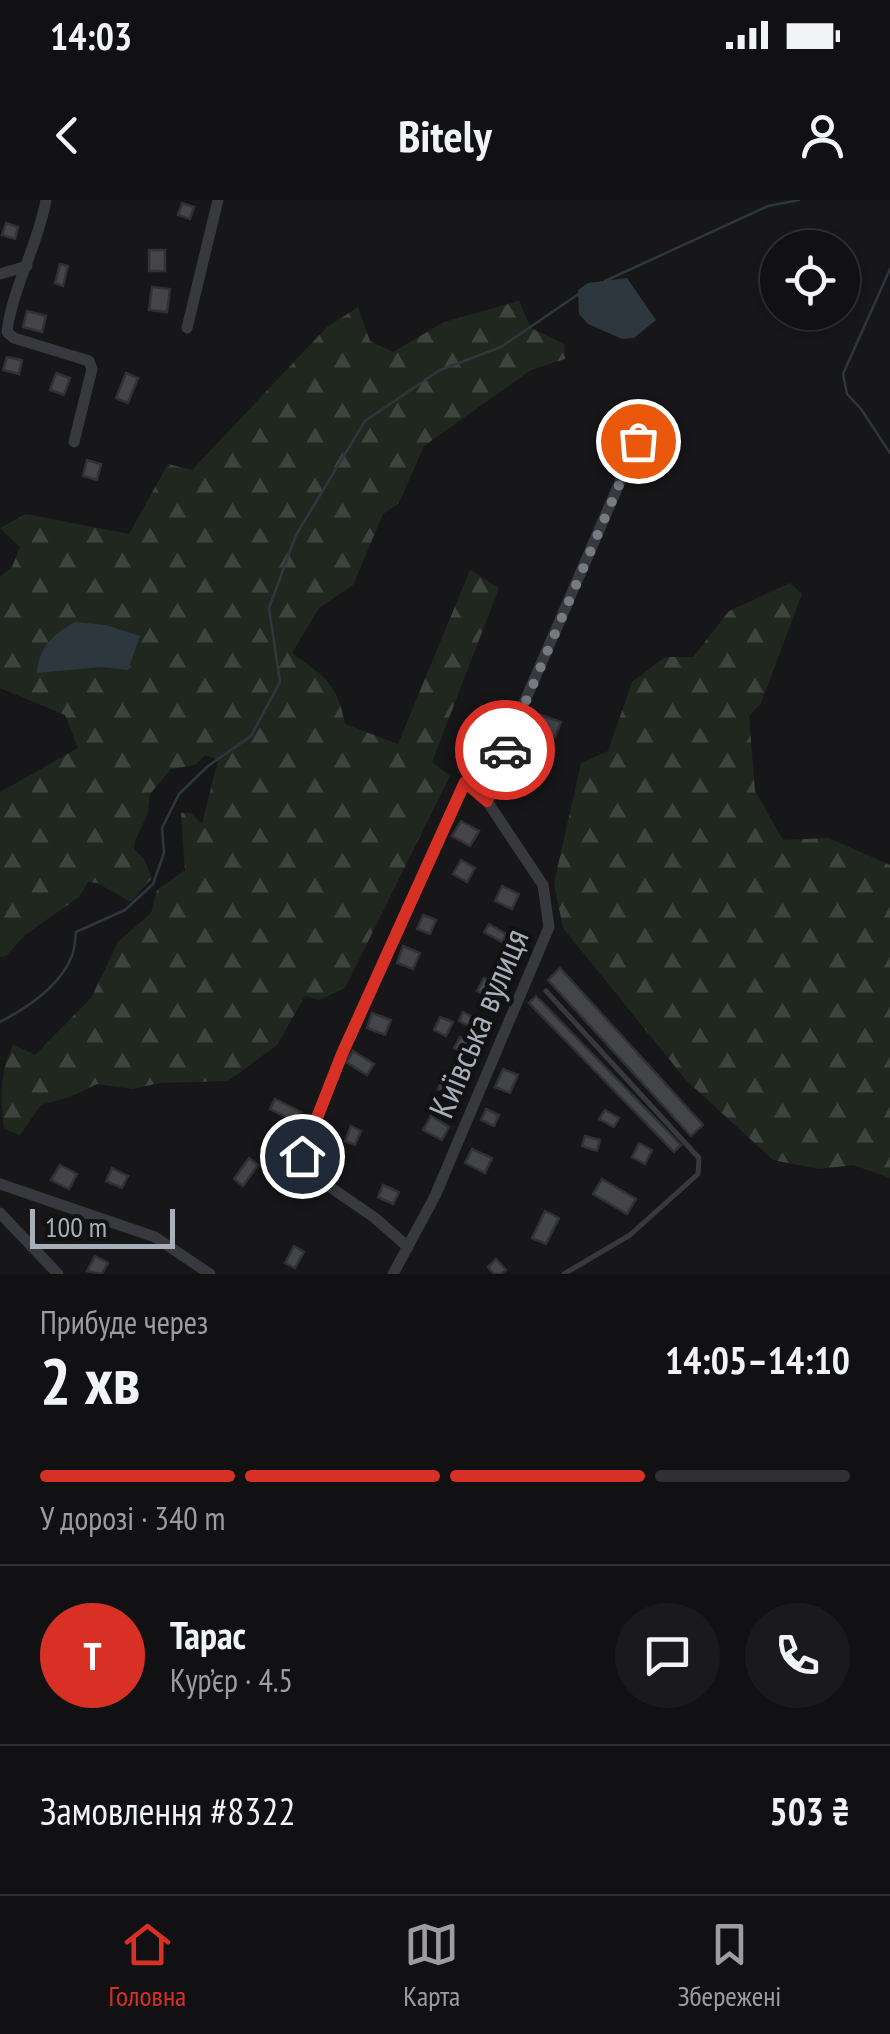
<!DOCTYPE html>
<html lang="uk">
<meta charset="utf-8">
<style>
:root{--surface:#111113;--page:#1a1a1c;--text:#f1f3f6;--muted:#9c9da0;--line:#303133;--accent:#d93025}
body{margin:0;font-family:"PT Sans Narrow",sans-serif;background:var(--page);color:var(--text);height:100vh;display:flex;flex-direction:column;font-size:38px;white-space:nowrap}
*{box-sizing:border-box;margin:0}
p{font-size:32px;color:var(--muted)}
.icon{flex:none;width:55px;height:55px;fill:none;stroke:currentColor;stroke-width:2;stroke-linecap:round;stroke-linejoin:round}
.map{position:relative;height:1074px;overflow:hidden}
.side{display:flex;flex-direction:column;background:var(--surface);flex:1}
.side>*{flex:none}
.buttons{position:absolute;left:760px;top:30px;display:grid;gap:20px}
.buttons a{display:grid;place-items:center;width:100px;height:100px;border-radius:50%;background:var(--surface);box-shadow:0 2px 8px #0004,0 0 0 2px var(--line);font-size:50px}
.scale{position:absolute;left:30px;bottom:25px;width:145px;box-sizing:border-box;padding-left:10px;border:5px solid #a9afb9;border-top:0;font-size:28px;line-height:35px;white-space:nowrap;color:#a9afb9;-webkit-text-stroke:8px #121214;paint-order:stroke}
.pin{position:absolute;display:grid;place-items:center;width:85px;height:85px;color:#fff;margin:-42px;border:5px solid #fff;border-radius:50%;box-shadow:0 2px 10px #0007}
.courier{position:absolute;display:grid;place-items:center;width:100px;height:100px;margin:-50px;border:8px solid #d93025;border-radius:50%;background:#fff;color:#222;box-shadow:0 2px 12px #0007}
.summary em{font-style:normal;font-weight:700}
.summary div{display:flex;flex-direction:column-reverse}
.summary{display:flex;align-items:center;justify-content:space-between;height:170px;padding:0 40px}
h1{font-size:65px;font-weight:700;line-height:75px}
.bar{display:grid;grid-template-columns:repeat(4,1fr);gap:15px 10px;align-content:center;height:120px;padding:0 40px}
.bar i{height:12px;border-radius:8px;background:var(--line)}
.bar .selected{background:var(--accent)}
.bar p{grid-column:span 4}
.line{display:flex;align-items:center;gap:25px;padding:0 40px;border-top:2px solid var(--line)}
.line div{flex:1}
.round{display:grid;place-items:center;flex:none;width:105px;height:105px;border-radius:52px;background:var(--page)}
.status{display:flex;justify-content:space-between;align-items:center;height:70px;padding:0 50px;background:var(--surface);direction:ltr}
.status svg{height:28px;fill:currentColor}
header{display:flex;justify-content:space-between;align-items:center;height:130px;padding:0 40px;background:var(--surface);font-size:45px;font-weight:700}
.tab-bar{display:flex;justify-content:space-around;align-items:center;height:140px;border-top:2px solid var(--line);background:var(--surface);font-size:28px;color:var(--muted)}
.tab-bar a{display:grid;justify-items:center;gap:5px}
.tab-bar .selected{color:var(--accent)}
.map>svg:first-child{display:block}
.forest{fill:url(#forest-firs)}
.water{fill:#2d373e}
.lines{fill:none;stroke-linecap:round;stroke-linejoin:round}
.stream{stroke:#2d373e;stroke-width:2.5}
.building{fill:#434549;stroke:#313135;stroke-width:2.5}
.lane{stroke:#38393e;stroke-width:5}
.street{stroke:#38393e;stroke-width:11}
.done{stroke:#767a81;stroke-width:10;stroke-dasharray:0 18}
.route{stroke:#d93025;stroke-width:12}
.labels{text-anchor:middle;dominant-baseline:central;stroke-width:9;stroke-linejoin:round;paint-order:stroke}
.street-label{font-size:35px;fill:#a9afb9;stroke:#121214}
</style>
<div class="status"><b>14:03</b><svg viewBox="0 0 49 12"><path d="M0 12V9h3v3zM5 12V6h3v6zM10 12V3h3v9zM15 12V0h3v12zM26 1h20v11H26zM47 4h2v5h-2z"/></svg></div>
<header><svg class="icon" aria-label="back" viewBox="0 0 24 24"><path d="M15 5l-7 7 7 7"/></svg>Bitely<svg class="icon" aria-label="person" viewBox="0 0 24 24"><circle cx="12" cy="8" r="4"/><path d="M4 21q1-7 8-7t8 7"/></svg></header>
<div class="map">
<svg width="890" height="1074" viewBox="0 0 890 1074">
<defs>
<pattern id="forest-firs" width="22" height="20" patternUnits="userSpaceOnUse" patternTransform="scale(2.5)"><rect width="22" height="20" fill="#1f271f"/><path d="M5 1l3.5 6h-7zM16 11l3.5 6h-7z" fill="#3d443d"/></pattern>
</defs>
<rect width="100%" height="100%" fill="#171719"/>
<!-- forest -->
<g class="forest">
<path d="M519,101l12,27 33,16 1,15 -34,11 -107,76 -25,57 -16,11 -30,71 -34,23 -27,45c32,24 45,29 53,71l53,20 72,-174 29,18 -67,174 18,14 -105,212 -26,12 -14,-4 -28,49 -49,36 -68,2 -28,6 -35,-5 -27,13 -29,8 -21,30 -16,-6c-4,-32 -4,-56 9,-85l22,11 56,-57 27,-56 33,-29 6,-23 28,-20 -4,-57h10l11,11 16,-64 -13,-5 -10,10 -24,4 -21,25 -2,19 -13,28 -1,8 10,10 8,19 -21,24 -34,-19 -9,-1 -9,15 -54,38 -19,21 -6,1v-165l78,-44 -13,-33 -65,-27v-111l12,-10 8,-20 -20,-19 26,-14 103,20 39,-70 24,6 135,-143 31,-20 12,34 23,11 51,-30z"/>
<polygon points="790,383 802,394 761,503 749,516 755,591 783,640 829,638 890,665 890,978 853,965 819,969 773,960 686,880 563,728 554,683 581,563 608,551 632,482 665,457 693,457 729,411"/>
</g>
<!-- water -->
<g class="water">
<polygon points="627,78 656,120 634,138 622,139 588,124 579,114 578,90 588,83"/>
<path d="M75,422l31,3 34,11 -12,34 -27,-3 -64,6c2,-26 16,-39 38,-51z"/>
</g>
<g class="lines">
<!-- stream -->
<g class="stream">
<polyline points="890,69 843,174 847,194 861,209 890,253"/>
<polyline points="605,81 768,6 799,0"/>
<path d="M0,822c27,-14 60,-36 72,-66 3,-7 3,-17 4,-24l49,-22 28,-26 11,-31 -2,-25 17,-34 29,-28 43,-30 29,-54 -11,-74 27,-73 69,-114 75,-51 61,-23 79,-54"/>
</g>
</g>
<!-- building -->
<g class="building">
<polygon points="182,3 194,7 190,19 178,15"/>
<polygon points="6,23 18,27 15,39 2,35"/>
<rect x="149" y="50" width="16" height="21"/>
<polygon points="60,64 68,66 63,86 55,83"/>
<polygon points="152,87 170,89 167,112 149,110"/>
<polygon points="27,111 46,116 42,132 23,127"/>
<polygon points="7,157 22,160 19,174 3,170"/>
<polygon points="56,173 70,178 64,195 50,190"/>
<polygon points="126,173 138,178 128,203 116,198"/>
<polygon points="87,260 101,264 97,280 83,276"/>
<polygon points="538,514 561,522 555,537 533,529"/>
<polygon points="522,553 537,560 531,574 516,568"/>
<polygon points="461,621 479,631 470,646 452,636"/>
<polygon points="461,660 475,668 467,682 453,674"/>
<polygon points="502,686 519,694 512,709 495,701"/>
<polygon points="423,715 436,720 430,734 417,729"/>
<polygon points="489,724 506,734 502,742 484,732"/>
<polygon points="403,746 420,753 413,769 397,763"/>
<polygon points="560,768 703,925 691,936 548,780"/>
<polygon points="484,778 498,785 491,798 477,791"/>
<polygon points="536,796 681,945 674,952 529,803"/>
<polygon points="463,812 487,824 483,833 459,821"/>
<polygon points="372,813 391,820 385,835 367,828"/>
<polygon points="440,817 453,822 446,836 434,830"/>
<polygon points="460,837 478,846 472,858 454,848"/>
<polygon points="353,851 374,864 367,875 346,862"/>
<polygon points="503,869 518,875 510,893 495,887"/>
<polygon points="442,880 459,889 454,898 438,889"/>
<polygon points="275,899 301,912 296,922 270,909"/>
<polygon points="486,909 499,915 494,926 481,920"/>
<polygon points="605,910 619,918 614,927 599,919"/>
<polygon points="431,916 449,927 442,940 423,930"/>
<polygon points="351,926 361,931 355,945 345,941"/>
<polygon points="585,936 600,940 597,951 582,946"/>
<polygon points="639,943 652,950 645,964 632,957"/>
<polygon points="472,949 492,958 485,973 465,963"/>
<polygon points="315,951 325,955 320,968 310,964"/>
<polygon points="249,958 258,965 243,986 234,979"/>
<polygon points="60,965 77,974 69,989 51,980"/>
<polygon points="112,968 128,976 122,988 106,981"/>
<polygon points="602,979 636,999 627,1014 593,994"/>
<polygon points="383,985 399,992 393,1004 378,997"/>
<polygon points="545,1011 559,1018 546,1044 532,1038"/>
<polygon points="294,1046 304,1052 295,1068 285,1063"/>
<polygon points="95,1056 108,1063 102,1074 87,1071"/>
<polygon points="496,1059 506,1070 501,1074 494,1074 488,1067"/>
</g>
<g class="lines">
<!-- lane -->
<polyline class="lane" points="546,791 699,958 698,974 630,1035 564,1074"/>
<!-- street -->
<g class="street">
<path d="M46,0c-8,46 -34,88 -39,132l7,6 75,23 3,8 -18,73"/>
<polyline points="0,74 27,66"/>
<polyline points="187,128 218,0"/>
<polyline points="0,984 155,1037 210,1074"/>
<polyline points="0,1013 58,1074"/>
<polyline points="408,1047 375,1018 304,969 302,956 342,855 465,582 487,601"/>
<polyline points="393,1074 435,996 549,727 543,685 487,601 508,540 652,208"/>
</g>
</g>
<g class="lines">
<!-- done -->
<polyline class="done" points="505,550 638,241"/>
<!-- route -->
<polyline class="route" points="302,956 342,854 465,582 487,601 505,550"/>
</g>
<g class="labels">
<!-- street labels -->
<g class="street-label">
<text transform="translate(478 823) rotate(-67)">Київська вулиця</text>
</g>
</g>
</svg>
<div class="buttons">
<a><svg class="icon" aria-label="locate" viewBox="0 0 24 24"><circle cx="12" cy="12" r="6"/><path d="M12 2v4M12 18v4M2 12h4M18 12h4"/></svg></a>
</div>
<div class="scale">100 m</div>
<div class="pin" style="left:638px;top:241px;background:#ea580c"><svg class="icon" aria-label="bag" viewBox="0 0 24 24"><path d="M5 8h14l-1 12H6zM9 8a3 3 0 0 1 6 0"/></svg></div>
<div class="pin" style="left:302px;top:956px;background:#1f2937"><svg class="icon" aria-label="home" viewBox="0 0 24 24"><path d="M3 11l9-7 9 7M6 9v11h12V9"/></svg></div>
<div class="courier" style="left:505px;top:550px"><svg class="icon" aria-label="car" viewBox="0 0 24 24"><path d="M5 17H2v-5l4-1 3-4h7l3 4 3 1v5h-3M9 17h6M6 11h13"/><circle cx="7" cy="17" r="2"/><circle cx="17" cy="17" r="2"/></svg></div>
</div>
<section class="side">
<div class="summary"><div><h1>2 хв</h1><p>Прибуде через</p></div><em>14:05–14:10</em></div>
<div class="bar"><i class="selected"></i><i class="selected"></i><i class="selected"></i><i></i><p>У дорозі · 340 m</p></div>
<div class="line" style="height:180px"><b class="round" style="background:var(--accent);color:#fff">Т</b><div><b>Тарас</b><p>Кур’єр · 4.5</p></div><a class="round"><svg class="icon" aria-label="chat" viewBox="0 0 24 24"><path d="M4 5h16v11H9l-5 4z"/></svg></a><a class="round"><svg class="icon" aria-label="phone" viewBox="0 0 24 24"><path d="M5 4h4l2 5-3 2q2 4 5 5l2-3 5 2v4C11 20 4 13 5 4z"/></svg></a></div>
<div class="line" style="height:130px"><div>Замовлення #8322</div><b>503 ₴</b></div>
</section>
<nav class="tab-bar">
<a class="selected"><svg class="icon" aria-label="home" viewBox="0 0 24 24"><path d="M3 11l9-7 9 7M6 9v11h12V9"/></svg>Головна</a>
<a><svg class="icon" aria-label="map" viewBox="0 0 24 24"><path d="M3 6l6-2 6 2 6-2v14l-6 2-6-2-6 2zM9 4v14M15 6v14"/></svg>Карта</a>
<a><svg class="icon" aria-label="saved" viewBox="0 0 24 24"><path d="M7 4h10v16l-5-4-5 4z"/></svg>Збережені</a>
</nav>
